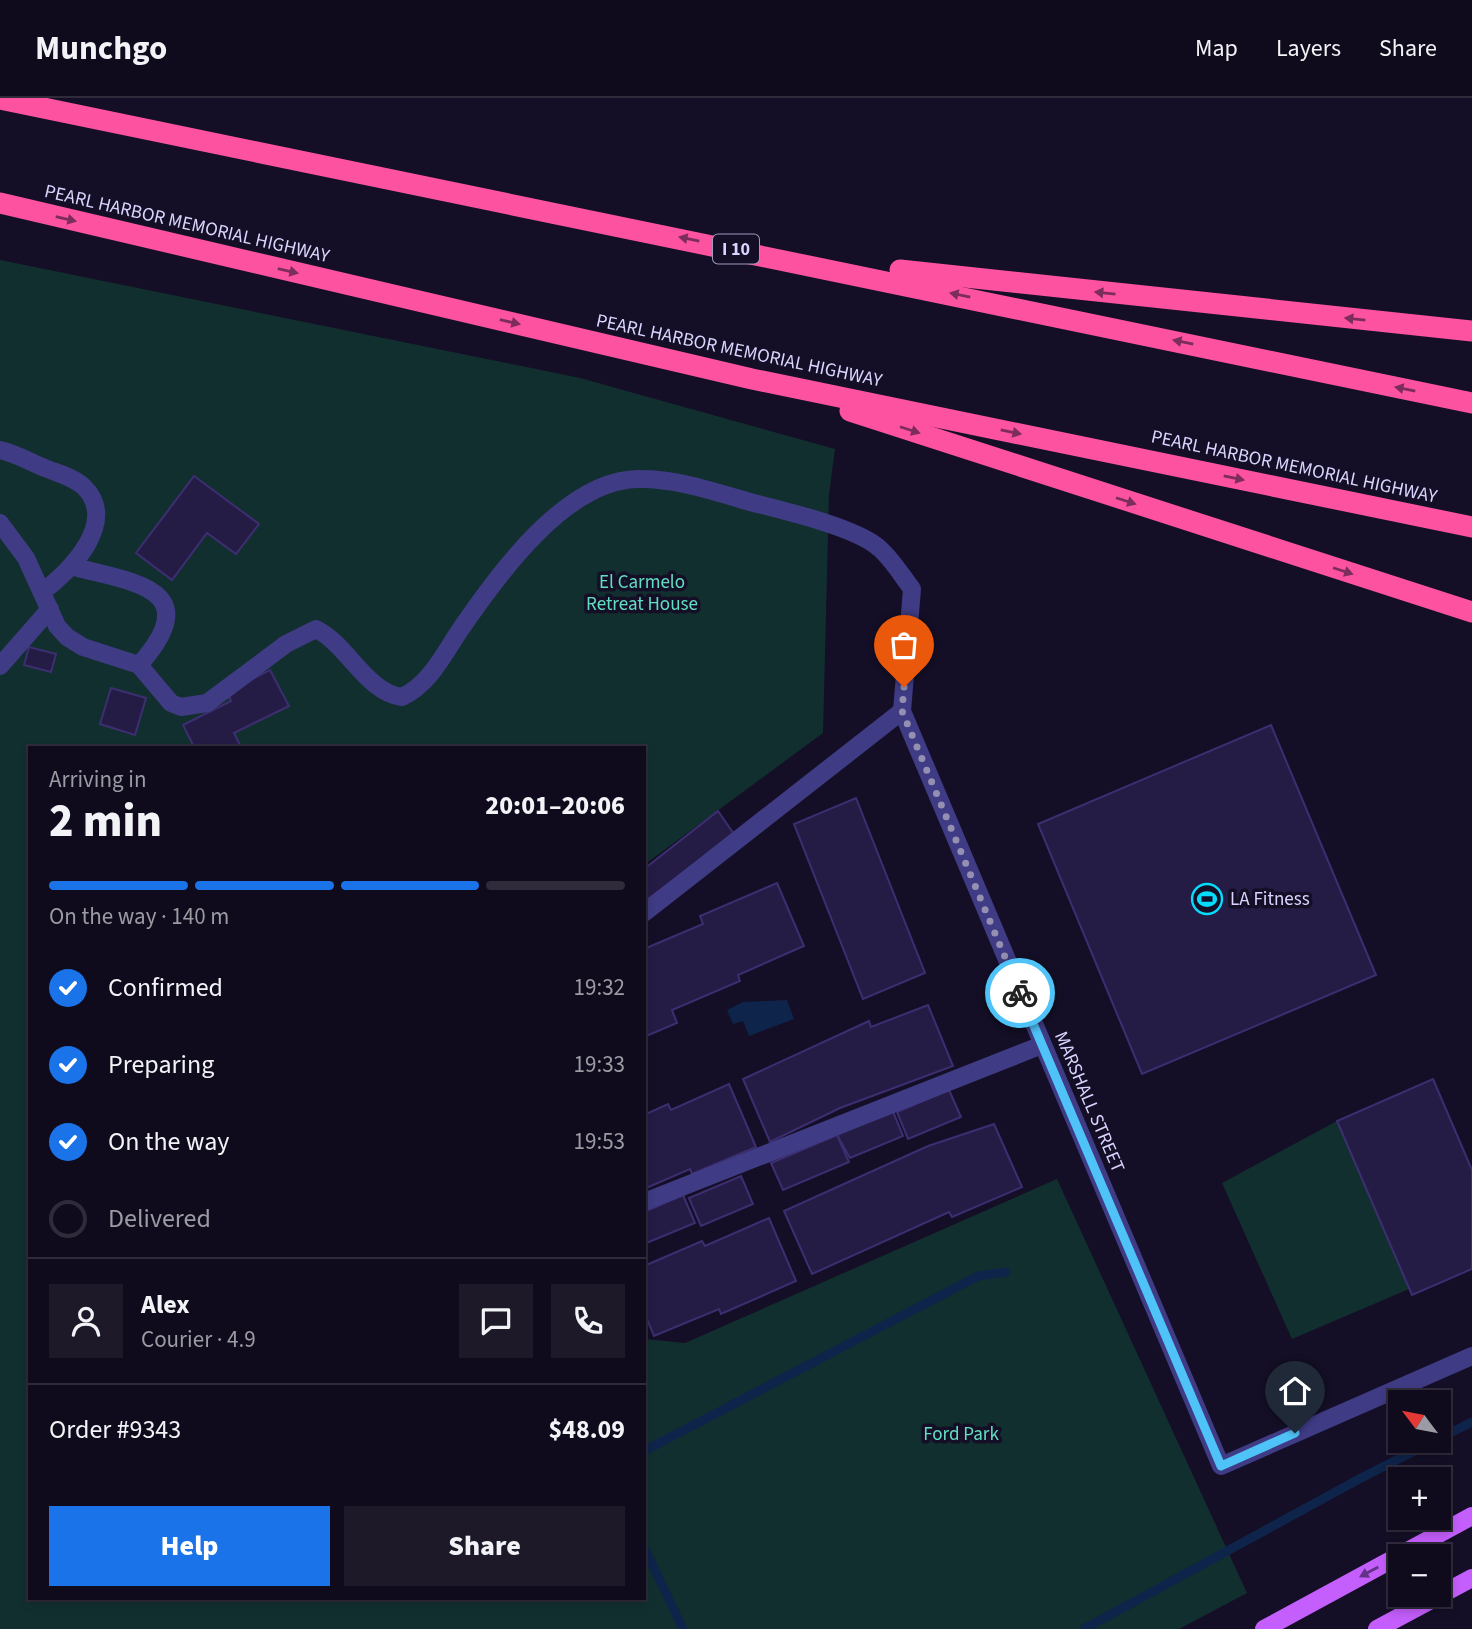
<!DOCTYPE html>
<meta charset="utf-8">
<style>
:root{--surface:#0f0b1c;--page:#1d1929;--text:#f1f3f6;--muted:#9b9ba3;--line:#2f2b3b;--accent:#1a73e8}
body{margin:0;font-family:"Source Sans 3",sans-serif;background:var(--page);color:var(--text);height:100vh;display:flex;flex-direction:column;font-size:26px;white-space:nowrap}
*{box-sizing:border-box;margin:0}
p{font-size:23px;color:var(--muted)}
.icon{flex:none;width:38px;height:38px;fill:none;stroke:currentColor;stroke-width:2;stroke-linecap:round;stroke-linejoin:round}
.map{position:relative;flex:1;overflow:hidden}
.drawer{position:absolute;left:28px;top:648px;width:618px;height:854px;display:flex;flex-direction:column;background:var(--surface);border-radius:0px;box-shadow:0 4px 10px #0003,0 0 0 2px var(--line)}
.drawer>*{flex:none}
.needle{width:46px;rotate:302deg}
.buttons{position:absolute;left:1388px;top:1292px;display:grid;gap:14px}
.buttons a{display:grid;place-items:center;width:63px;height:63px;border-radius:0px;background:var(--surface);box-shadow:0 4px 10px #0003,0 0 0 2px var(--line);font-size:35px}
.pin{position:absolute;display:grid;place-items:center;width:60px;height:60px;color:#fff;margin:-72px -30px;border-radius:50% 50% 50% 0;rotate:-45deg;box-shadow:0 0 7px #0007}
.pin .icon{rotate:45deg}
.courier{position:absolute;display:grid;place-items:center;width:70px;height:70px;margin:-35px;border:5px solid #4fc3f7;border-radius:50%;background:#fff;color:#222;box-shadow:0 2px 9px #0007}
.headline em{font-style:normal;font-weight:800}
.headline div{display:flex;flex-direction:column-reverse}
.headline{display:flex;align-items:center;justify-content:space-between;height:119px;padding:0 21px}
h1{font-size:46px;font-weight:800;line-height:52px}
.bar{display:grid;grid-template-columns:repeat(4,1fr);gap:10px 7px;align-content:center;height:84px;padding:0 21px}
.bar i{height:9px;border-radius:5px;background:var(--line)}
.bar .active{background:var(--accent)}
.bar p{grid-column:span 4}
.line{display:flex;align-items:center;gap:18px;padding:0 21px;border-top:2px solid var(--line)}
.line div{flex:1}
.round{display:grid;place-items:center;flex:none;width:74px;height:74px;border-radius:0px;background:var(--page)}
ol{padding:0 21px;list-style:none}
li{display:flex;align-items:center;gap:21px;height:77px}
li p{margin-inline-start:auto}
li .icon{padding:7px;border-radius:50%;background:var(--accent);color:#fff;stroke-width:4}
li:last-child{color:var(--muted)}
li i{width:38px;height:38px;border:4px solid var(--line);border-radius:50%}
.action{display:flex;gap:14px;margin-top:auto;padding:14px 21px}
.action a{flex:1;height:80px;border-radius:0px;background:var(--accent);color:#fff;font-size:28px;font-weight:800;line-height:80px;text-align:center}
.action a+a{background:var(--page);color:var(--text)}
header{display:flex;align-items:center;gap:42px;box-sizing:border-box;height:98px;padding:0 35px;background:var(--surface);border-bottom:2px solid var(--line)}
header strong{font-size:33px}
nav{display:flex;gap:38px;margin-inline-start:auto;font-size:24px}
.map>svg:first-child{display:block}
.green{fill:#122f2f}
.water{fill:#0f244a}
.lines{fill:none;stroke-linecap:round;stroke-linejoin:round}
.stream{stroke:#0f244a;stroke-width:9}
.building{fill:#251c46;stroke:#3d2e72;stroke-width:2}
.minor{stroke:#3f3b84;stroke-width:18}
.major{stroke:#c45efc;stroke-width:18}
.highway{stroke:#fc52a0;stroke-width:21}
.oneway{fill:#7c2d5d}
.oneway2{fill:#633386}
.done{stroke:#9590b2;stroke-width:7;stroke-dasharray:0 12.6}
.route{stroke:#4fc3f7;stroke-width:9}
.labels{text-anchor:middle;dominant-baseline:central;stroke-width:7;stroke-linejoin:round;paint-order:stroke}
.shield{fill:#140f26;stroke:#9f9abd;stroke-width:2}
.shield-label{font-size:18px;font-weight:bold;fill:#dad5fe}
.street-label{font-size:19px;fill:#dad5fe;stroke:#140f26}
.park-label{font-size:19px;fill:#61dec1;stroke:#140f26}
.poi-label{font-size:19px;fill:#dad5fe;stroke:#140f26;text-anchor:start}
</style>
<header>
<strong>Munchgo</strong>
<nav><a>Map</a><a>Layers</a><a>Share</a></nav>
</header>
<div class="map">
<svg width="1472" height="1531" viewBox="0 0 1472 1531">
<rect width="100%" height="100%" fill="#140f26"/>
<!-- green -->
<g class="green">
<polygon points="0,162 580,280 835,351 829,396 823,635 644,767 644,649 30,649 30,1500 644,1500 644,1241 685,1245 1057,1081 1247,1495 1179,1531 0,1531"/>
<polygon points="1337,1023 1409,1191 1292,1241 1222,1085"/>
</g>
<!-- water -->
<polygon class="water" points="787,902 794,921 749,938 743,923 733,926 727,912 743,904"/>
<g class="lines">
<!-- stream -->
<g class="stream">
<polyline points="1438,1341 1472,1324"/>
<polyline points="644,1353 978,1178 1006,1174"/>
<polyline points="644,1449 683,1531"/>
<polyline points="1084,1531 1361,1380 1436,1342"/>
</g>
</g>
<!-- building -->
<g class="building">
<polygon points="194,378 259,426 236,456 207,435 172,482 136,455"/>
<polygon points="29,549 56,556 51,574 24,567"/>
<polygon points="270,572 289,608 234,635 241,649 194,649 183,627 231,603 227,594"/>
<polygon points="111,590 146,600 135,637 100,626"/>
<polygon points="1271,627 1376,877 1142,976 1038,726"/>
<polygon points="856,700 925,875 863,901 794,726"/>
<polygon points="718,713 734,736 644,804 644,771"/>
<polygon points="777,785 804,848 738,877 740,883 672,912 677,925 644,939 644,851 703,826 700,818"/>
<polygon points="928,907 953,968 840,1010 770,1044 743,981 869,923 871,929"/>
<polygon points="1433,981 1472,1072 1472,1171 1412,1197 1337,1023"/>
<polygon points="729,986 756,1049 692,1076 690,1071 644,1091 644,1017 668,1006 671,1012"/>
<polygon points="949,992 961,1019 908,1041 897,1014"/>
<polygon points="892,1011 903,1038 850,1060 837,1037"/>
<polygon points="994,1026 1022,1089 952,1119 949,1114 812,1176 784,1113 928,1048"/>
<polygon points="837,1037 849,1064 783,1092 771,1065"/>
<polygon points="741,1078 753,1106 701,1128 689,1100"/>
<polygon points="683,1097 695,1125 644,1146 644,1114"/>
<polygon points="769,1120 796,1183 721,1216 719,1211 654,1238 644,1214 644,1168 702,1143 705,1148"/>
</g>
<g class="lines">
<!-- minor -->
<g class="minor">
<path d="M0,352c15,3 30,12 45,18 12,5 30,10 39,19 35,34 -13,84 -42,105"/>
<path d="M0,425l26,35 31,68 10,11 16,10 56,18 32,38 10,4 26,-4 79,-59 30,-15c32,16 50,63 86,68 27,-12 42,-43 58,-67 37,-54 107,-153 181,-151 37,0 74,13 109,23 31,8 106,25 129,46 13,11 23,28 33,41l-10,122 319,755 251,-110"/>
<path d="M71,468c56,16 139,20 68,99"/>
<polyline points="0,568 50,511"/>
<polyline points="644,815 902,613"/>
<polyline points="644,1104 1042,947"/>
</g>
<!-- major -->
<g class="major">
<polyline points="1264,1531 1472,1418"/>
<polyline points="1377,1531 1472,1480"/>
</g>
<!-- highway -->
<g class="highway">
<polyline points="0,1 1472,305"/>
<polyline points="0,105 752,281 1472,429"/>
<polyline points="900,172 1472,233"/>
<polyline points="850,313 1472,514"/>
</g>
</g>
<!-- one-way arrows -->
<defs><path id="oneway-solid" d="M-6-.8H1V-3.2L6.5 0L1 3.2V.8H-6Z" transform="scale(1.75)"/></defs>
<g class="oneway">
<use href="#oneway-solid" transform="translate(66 121) rotate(13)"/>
<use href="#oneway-solid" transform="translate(689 141) rotate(-168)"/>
<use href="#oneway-solid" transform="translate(288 173) rotate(13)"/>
<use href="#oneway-solid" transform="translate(1105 195) rotate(-174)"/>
<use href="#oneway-solid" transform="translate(960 197) rotate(-168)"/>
<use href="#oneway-solid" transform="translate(1355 221) rotate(-174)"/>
<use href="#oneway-solid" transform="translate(510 224) rotate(13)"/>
<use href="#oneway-solid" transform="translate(1183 244) rotate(-168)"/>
<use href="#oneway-solid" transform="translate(1405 291) rotate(-168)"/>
<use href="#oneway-solid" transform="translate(910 332) rotate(18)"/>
<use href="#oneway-solid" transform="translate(1011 334) rotate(12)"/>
<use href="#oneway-solid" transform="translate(1234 380) rotate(12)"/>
<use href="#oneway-solid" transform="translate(1126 403) rotate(18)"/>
<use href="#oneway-solid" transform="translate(1343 473) rotate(18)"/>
</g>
<use class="oneway2" href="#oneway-solid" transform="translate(1369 1474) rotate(152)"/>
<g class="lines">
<!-- done -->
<polyline class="done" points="904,589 902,613 1020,895"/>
<!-- route -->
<polyline class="route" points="1020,895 1221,1368 1295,1335"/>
</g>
<!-- icons -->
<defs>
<g id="stadium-ring" transform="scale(1.575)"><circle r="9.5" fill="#140f26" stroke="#04ddfb" stroke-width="1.5"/><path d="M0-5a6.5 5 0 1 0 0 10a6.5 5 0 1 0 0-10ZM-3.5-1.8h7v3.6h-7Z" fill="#04ddfb"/></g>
</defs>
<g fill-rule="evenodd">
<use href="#stadium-ring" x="1207" y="801"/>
</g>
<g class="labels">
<!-- shield labels -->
<rect class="shield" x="713" y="136.5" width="46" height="29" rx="5"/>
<g class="shield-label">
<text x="736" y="151">I 10</text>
</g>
<!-- street labels -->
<g class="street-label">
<text transform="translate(187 126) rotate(13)">PEARL HARBOR MEMORIAL HIGHWAY</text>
<text transform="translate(739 253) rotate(12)">PEARL HARBOR MEMORIAL HIGHWAY</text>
<text transform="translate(1294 369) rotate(12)">PEARL HARBOR MEMORIAL HIGHWAY</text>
<text transform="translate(1089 1004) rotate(67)">MARSHALL STREET</text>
</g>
<!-- park labels -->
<g class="park-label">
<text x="642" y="484">El Carmelo<tspan x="642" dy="22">Retreat House</tspan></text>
<text x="961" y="1336">Ford Park</text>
</g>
<!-- poi labels -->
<g class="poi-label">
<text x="1230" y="801">LA Fitness</text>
</g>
</g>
</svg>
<div class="buttons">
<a><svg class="needle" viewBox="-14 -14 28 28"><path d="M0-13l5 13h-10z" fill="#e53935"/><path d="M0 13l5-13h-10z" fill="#9b9ba3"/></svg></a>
<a>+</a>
<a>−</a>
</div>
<div class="pin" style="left:904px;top:589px;background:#ea580c"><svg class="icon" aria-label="bag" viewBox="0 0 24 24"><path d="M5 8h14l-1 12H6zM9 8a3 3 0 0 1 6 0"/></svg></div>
<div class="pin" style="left:1295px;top:1335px;background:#1f2937"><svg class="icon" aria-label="home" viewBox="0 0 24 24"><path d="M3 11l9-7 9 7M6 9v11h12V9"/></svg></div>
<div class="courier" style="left:1020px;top:895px"><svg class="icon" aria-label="bike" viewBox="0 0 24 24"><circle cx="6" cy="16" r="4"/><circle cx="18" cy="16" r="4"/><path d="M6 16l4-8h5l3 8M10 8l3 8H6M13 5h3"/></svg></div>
<section class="drawer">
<div class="headline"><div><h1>2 min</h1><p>Arriving in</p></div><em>20:01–20:06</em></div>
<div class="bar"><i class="active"></i><i class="active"></i><i class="active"></i><i></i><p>On the way · 140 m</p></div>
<ol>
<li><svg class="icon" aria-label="check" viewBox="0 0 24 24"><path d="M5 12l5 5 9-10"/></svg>Confirmed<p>19:32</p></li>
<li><svg class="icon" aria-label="check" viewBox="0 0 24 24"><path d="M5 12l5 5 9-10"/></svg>Preparing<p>19:33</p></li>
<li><svg class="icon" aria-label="check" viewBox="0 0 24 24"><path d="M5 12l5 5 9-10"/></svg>On the way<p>19:53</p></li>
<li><i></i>Delivered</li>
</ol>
<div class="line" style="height:126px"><a class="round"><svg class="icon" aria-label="person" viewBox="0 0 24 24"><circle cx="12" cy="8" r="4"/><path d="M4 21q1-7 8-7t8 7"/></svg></a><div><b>Alex</b><p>Courier · 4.9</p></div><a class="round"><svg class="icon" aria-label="chat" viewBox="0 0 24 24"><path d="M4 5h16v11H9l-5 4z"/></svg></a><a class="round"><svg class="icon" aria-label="phone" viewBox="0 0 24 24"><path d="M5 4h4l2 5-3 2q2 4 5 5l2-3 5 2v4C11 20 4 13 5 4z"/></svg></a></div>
<div class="line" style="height:91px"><div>Order #9343</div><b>$48.09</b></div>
<div class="action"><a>Help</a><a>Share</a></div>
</section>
</div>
